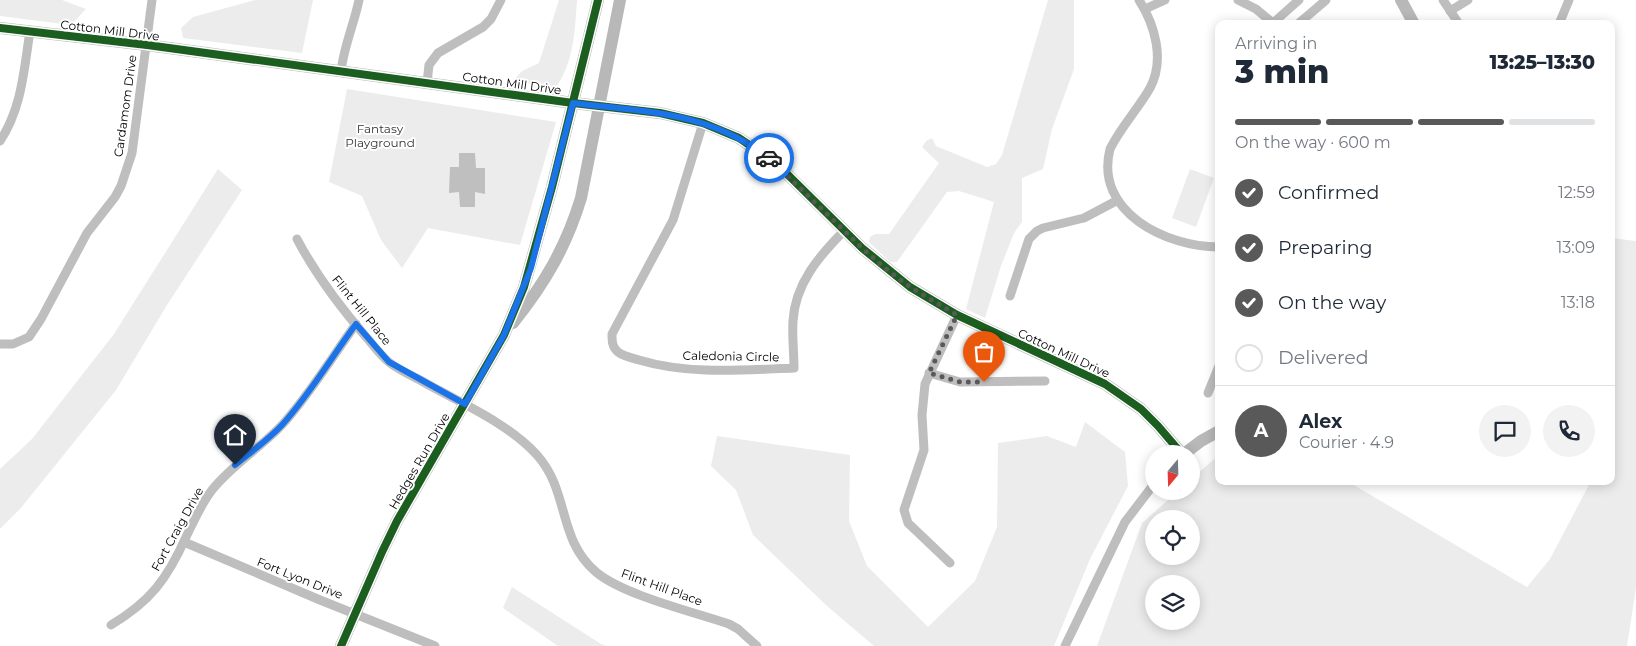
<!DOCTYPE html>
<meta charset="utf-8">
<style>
:root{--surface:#fff;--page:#f2f2f3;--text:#1f2937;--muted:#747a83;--line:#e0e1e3;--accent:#595959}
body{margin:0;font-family:Montserrat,sans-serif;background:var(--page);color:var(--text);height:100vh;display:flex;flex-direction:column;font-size:19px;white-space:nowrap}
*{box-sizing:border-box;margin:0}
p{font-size:16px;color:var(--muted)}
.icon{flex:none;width:28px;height:28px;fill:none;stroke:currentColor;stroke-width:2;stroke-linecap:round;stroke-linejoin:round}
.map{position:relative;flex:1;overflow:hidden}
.sheet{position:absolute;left:1215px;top:20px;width:400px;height:465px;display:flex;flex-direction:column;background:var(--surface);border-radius:10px;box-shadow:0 2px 12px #0003}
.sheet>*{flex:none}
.needle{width:32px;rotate:199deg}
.buttons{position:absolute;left:1145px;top:445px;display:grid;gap:10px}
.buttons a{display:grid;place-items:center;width:55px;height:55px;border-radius:50%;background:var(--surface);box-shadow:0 2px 12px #0003;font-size:25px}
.pin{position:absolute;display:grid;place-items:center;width:42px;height:42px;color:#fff;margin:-51px -21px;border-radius:50% 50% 50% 0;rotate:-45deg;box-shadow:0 0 5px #0007}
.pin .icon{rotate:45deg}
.courier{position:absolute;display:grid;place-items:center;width:50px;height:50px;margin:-25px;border:4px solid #1a73e8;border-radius:50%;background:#fff;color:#222;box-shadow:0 1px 6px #0007}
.headline em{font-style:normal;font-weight:800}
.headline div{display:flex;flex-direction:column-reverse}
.headline{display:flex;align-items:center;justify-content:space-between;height:85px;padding:0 20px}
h1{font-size:32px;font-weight:800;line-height:38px}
.bar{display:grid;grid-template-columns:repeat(4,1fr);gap:8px 5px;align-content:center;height:60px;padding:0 20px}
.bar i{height:6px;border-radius:4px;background:var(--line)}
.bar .active{background:var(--accent)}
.bar p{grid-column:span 4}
.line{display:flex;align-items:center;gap:12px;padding:0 20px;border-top:1px solid var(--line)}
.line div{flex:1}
.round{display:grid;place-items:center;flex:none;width:52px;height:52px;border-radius:26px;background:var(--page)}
ol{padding:0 20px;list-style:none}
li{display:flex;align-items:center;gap:15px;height:55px}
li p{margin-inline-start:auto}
li .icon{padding:5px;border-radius:50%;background:var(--accent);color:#fff;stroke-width:4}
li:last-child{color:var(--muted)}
li i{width:28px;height:28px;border:2px solid var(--line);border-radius:50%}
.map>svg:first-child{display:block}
.green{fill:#ececec;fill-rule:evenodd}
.water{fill:#bfbfbf}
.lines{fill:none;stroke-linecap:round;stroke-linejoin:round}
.street{stroke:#bebebe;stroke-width:9}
.secondary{stroke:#b8b8b8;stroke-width:12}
.cycleway-casing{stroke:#fff;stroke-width:11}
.cycleway{stroke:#1b5e20;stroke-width:8}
.done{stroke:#595959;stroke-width:5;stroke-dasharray:0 9}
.route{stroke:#1a73e8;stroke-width:6}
.labels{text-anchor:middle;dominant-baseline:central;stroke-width:4;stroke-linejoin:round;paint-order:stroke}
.street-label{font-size:12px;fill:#000;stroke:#fff}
.park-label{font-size:12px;fill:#333;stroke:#fff}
</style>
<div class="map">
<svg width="1636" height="646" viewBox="0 0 1636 646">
<rect width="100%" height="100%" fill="#fff"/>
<!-- green -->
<g class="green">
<polygon points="0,0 62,0 86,9 71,25 0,16"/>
<polygon points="255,0 313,0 302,53 183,38 181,28 193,17"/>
<path d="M559,0h18c-2,29 -3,63 -21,87l-44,-5 10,-11 17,-8z"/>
<polygon points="1048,0 1074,0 1074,69 1052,129 1043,169 1022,178 1022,222 1014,233 1001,266 985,318 966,309 994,202 959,191 947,192 897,262 890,262 869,242 870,237 875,234 889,234 939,163 926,151 922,147 926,141 932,138 936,146 987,167 996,164 1002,155"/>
<polygon points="347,89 556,122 520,245 428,228 402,268 381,240 362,196 329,182"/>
<polygon points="218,169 242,190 167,305 116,390 20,509 0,529 0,469 32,439 114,334"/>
<polygon points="1190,169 1214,178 1196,227 1172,218"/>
<path d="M1611,238l25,3v347l-9,58h-530l45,-123 36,-32h13v-12l28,-24v26h128l180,106 23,-28 41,-78h20zM1154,519h37v37h-37zM1154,584h37v37h-37z"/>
<polygon points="1085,422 1125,452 1128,486 1090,559 1054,646 874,646 827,606 753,535 736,490 711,466 717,436 850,455 849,521 867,566 928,627 975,581 997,527 998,443 1047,436 1076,447"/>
<polygon points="512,587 601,644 607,646 558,646 503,608"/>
</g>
<!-- water -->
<polygon class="water" points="459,153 475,153 476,168 485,168 485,194 475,192 475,207 460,207 459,192 449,193 450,167 459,167"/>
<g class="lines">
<!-- street -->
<g class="street">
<path d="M1139,0c16,25 26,60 11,88 -12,21 -29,39 -40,61 -16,63 56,98 109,98"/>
<polyline points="1238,0 1256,9 1274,24"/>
<polyline points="1443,0 1459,24"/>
<polyline points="1145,9 1165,0"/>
<polyline points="1450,11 1468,0"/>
<polyline points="1273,23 1299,0"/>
<polyline points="1298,24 1326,0"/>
<polyline points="1559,24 1569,0"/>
<path d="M341,71c3,-25 13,-47 18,-71"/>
<polyline points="427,83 429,65 438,53 483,27 491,19 501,0"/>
<path d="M703,123l-30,97 -61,114c0,7 0,13 6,18 5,4 14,6 21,8 50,15 103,10 155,8 0,-15 -2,-31 -1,-47 2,-37 26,-65 51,-90"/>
<path d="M0,141c22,-33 24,-72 30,-110"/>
<path d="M297,239c19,36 43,68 70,99 7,8 14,18 23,25 9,7 20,12 30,17 38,22 87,42 117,75 33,37 20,84 59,117 27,23 98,40 133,52l9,5 19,17"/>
<polyline points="1010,296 1029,239 1037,231 1043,228 1084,218 1118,200"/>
<polyline points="0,344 13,344 29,337 41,319 87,233 115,197 121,186 132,153 152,0"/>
<polyline points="929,373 960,382 1045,381"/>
<polyline points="1208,393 1219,366"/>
<polyline points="184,542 320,600 435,646"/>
<polyline points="950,563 908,523 904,510 924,450 922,415 925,384 957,315"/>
<path d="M111,625c40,-24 56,-46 75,-88 8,-16 15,-33 26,-47 20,-25 47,-41 69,-64 27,-29 51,-69 75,-102"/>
<polyline points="1065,646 1125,522 1154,484"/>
</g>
<!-- secondary -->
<g class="secondary">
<polyline points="1401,0 1414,24"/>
<polyline points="0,28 147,45 573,103 660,113 703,123 739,138 776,163 862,248 910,287 957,315 1105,384 1141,409 1158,426 1182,454"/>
<path d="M513,323c32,-40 53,-76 68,-125l39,-198"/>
<polyline points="1184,454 1201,441 1219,431"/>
<polyline points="341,646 382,552 397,521 504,335 524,287 552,187 598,0"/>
</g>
<!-- cycleway casing -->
<g class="cycleway-casing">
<g id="cycleway">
<polyline points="0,28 147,45 573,103 660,113 703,123 739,138 776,163 862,248 910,287 957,315 1105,384 1141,409 1158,426 1182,454"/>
<polyline points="341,646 382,552 397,521 504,335 524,287 552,187 598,0"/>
</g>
</g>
<!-- cycleway -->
<use href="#cycleway" class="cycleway"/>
</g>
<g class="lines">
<!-- done -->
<polyline class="done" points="769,158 862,248 885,268 910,287 957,315 929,373 960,382 984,382"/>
<!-- route -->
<path class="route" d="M235,465c16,-13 33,-25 47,-40 28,-31 49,-67 74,-101l33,38 76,42 39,-69 27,-67 42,-165c72,9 135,8 196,55"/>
</g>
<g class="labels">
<!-- street labels -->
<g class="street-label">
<text transform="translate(110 30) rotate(7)">Cotton Mill Drive</text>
<text transform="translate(512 83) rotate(8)">Cotton Mill Drive</text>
<text transform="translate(125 106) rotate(-82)">Cardamom Drive</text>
<text transform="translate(362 310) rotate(51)">Flint Hill Place</text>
<text transform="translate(1064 353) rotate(25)">Cotton Mill Drive</text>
<text transform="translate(731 356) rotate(1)">Caledonia Circle</text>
<text transform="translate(419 461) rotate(-60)">Hedges Run Drive</text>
<text transform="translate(177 529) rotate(-61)">Fort Craig Drive</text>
<text transform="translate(300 578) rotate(22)">Fort Lyon Drive</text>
<text transform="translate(662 587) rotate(20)">Flint Hill Place</text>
</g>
<!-- park labels -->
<g class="park-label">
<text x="380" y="128">Fantasy<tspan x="380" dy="14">Playground</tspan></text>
</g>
</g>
</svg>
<div class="buttons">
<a><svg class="needle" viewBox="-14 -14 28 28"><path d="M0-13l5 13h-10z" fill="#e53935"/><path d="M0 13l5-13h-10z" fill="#747a83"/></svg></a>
<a><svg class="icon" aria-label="locate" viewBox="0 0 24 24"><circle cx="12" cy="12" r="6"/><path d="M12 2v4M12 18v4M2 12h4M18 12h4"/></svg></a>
<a><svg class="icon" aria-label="layers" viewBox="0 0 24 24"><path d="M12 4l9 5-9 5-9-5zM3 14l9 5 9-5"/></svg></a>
</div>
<div class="pin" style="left:984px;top:382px;background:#ea580c"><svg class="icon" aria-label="bag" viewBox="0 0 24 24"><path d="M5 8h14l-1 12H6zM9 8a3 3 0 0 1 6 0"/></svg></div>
<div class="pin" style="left:235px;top:465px;background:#1f2937"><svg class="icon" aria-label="home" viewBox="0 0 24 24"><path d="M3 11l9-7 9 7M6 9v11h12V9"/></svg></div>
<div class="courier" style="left:769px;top:158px"><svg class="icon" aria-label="car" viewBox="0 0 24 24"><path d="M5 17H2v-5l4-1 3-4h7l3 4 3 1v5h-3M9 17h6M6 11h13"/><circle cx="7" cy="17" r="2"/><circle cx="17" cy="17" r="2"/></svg></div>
<section class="sheet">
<div class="headline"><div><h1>3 min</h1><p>Arriving in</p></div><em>13:25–13:30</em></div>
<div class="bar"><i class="active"></i><i class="active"></i><i class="active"></i><i></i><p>On the way · 600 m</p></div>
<ol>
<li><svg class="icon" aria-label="check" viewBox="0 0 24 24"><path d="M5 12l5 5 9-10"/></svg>Confirmed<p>12:59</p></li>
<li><svg class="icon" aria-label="check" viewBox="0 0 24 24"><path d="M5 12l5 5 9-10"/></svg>Preparing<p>13:09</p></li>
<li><svg class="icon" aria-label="check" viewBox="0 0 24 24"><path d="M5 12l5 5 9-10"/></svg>On the way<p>13:18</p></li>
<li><i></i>Delivered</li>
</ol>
<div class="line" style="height:90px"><b class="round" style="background:var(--accent);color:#fff">A</b><div><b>Alex</b><p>Courier · 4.9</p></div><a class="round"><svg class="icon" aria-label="chat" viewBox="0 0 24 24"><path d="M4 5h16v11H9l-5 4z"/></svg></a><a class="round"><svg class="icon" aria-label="phone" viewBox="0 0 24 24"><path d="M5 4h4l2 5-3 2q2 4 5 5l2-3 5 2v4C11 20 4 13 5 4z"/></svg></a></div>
</section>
</div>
